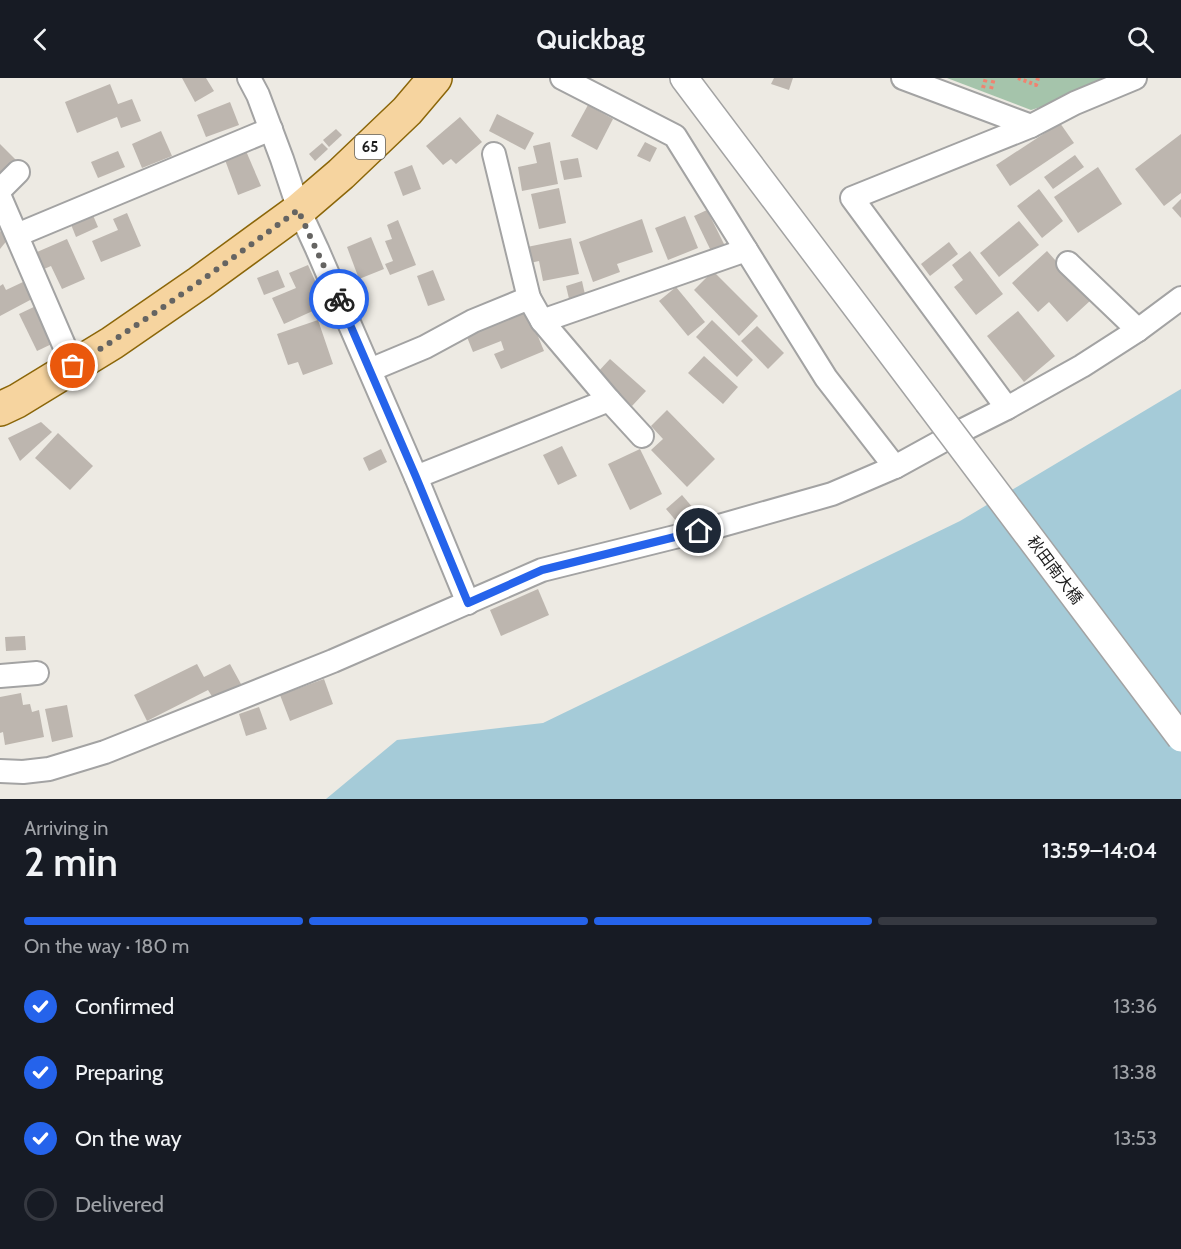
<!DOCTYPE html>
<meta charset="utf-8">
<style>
:root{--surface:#171b24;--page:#242831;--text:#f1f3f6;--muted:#9ea1a6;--line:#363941;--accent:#2563eb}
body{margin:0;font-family:Cabin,"Noto Sans JP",sans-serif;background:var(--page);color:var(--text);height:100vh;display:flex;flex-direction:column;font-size:22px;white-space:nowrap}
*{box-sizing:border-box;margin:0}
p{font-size:20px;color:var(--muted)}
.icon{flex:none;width:33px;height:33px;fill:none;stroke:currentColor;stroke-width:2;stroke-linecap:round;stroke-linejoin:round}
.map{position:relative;height:721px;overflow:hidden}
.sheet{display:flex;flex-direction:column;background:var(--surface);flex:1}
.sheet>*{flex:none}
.pin{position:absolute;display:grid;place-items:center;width:51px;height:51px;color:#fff;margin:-26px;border:3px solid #fff;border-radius:50%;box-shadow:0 2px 6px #0007}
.courier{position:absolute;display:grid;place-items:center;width:60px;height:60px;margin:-30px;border:4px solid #2563eb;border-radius:50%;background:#fff;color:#222;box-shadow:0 2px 8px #0007}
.overview em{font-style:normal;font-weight:600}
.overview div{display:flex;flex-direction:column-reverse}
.overview{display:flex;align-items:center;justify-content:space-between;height:102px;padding:0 24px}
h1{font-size:39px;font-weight:600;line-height:45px}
.bar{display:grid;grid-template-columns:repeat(4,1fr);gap:9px 6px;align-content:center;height:72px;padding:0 24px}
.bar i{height:8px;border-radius:4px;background:var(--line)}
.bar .on{background:var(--accent)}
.bar p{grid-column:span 4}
ol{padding:0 24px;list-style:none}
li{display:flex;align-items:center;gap:18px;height:66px}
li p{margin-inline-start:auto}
li .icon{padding:6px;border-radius:50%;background:var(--accent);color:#fff;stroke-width:4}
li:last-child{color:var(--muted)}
li i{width:33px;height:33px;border:3px solid var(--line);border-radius:50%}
header{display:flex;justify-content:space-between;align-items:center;height:78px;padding:0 24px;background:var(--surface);font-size:27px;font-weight:600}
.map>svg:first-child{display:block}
.cemetery{fill:#a5c4ab}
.water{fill:#a5cbd8}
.building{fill:#bdb6af}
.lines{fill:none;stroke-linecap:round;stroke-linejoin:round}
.minor-casing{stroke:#a3a3a3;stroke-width:26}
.tertiary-casing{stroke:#a3a3a3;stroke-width:30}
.primary-casing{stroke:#8b6609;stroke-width:36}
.path{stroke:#f08370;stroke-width:4;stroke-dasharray:3 3;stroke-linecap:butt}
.minor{stroke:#fff;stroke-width:22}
.tertiary{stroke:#fff;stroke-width:27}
.primary{stroke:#f6d49f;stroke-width:33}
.tertiary-bridge-casing{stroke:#a3a3a3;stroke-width:30;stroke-linecap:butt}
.tertiary-bridge{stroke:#fff;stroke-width:27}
.done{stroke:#656462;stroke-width:6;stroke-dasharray:0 10.8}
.route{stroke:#2563eb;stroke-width:8}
.labels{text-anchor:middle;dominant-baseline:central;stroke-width:4.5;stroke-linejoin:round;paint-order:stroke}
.shield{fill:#fff;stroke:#606060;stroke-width:1.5}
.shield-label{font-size:15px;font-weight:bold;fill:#1c1c1c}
.street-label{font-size:16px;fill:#1c1c1c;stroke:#fff}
</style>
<header><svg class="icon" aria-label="back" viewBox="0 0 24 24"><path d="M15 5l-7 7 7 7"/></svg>Quickbag<svg class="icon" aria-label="search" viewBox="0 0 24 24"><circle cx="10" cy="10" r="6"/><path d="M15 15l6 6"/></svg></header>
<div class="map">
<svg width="1181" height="721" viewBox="0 0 1181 721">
<rect width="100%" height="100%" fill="#edeae3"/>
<!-- cemetery -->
<polygon class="cemetery" points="947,0 1104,0 1067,21 1031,32"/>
<!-- water -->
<polygon class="water" points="1181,311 1181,721 326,721 397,662 543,645 960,443"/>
<!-- building -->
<g class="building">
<polygon points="182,0 206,0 214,13 195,24"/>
<polygon points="774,0 793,0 789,12 771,6"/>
<polygon points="110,6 118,26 132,21 141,43 121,50 117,39 77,55 65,24"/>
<polygon points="230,24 239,47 206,59 197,37"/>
<polygon points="588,27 613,41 597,72 571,58"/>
<polygon points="497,36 534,55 525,72 489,53"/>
<polygon points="460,39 482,64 456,86 451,81 443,87 426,68"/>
<polygon points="1060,45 1074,65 1010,108 996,87"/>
<polygon points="336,51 342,57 329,69 323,62"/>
<polygon points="161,53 172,78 142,90 132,66"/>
<polygon points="1181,56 1181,115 1164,128 1135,91"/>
<polygon points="550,64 558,106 522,113 518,89 537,85 533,68"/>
<polygon points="645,64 657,70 650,84 637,78"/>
<polygon points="322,65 328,71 315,83 309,76"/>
<polygon points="0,66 16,82 1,97 0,95"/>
<polygon points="118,73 125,89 98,100 91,84"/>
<polygon points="246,73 261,108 238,117 225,82"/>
<polygon points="1075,77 1084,89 1053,111 1044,99"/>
<polygon points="578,80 582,99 564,102 560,83"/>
<polygon points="412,87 421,111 403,118 394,94"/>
<polygon points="1098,89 1122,126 1078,155 1054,119"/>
<polygon points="559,110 566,145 539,151 531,116"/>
<polygon points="1039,111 1063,143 1042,160 1017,128"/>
<polygon points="1181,121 1181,140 1172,130"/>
<polygon points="707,132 725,168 712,175 694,138"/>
<polygon points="92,135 98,149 76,159 70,144"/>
<polygon points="127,135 141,168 101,184 92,163 118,152 113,141"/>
<polygon points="685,138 698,170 668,182 655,150"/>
<polygon points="642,141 653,174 617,186 620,194 593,204 579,164"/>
<polygon points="398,142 416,187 390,197 385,186 393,183 385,163 392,161 387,147"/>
<polygon points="1019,143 1039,167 999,199 980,175"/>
<polygon points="0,153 9,160 0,171"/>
<polygon points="371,159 384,191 359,201 347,169"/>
<polygon points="571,160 579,196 543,203 539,183 530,185 527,169"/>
<polygon points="67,161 85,201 62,211 51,188 44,191 37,174"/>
<polygon points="949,164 958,176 930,198 921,186"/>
<polygon points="970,173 1003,216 976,237 954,209 963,202 952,187"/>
<polygon points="1047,173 1091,222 1067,244 1049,224 1038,234 1012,205"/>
<polygon points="308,187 326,227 284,246 272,220 296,210 289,195"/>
<polygon points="278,192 285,209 264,217 257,200"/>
<polygon points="433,192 445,222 428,228 417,198"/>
<polygon points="713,193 758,238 739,258 694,212"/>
<polygon points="582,203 586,221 570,225 566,208"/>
<polygon points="23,204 32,221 0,238 0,208 3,206 6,212"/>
<polygon points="676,209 705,244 688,258 659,223"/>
<polygon points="38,227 56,264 37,273 19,236"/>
<polygon points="526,229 544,273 501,291 494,276 504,272 501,263 473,274 465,254"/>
<polygon points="1018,233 1055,278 1024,304 987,258"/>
<polygon points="318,242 333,286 303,297 298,284 288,287 277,256"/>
<polygon points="712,242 753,282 737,299 696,259"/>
<polygon points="757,248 784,275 768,291 741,263"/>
<polygon points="704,278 738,309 723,326 688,295"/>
<polygon points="610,281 646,313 632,328 596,296"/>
<polygon points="667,332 715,381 687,409 651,372 663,361 651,348"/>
<polygon points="41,344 52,354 20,383 8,360"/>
<polygon points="58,355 93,388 70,412 35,380"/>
<polygon points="562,368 577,398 558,407 543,377"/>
<polygon points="381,371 387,384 369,393 363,380"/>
<polygon points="640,371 662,416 630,432 608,386"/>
<polygon points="682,417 694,431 678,445 666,431"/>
<polygon points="538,511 549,537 501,558 490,532"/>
<polygon points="25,558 26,572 6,573 5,559"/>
<polygon points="197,586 204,599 230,586 241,606 213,620 208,612 147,643 134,617"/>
<polygon points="324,601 333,626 290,643 280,617"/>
<polygon points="21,615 23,627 30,626 32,634 39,632 44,659 5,667 3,654 0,655 0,619"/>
<polygon points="67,627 73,659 52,664 45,631"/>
<polygon points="259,629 267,651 246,658 239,636"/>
</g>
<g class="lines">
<!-- minor casing -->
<g class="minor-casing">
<g id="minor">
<polyline points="249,0 258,17 282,81 299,132 317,171 416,399 468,525"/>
<polyline points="562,0 675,58 826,300 895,389"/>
<polyline points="903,0 1031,48"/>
<polyline points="494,76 529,220"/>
<polyline points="0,112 18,94"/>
<polyline points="0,119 73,288"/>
<polyline points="17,157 271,51"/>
<polyline points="1068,185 1138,252"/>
<polyline points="370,292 425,269 473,243 529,220 542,243"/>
<polyline points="609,322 642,358"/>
<polyline points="1007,330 852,120 1031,48 1075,25 1135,0"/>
<polyline points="416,399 609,322 542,243 746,172"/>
<polyline points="0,598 37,595"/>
<polyline points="0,693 23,694 49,691 105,674 333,583 542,492 719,448 832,416 895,389 955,356 1007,330 1082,288 1138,252 1181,220"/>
</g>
</g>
<!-- tertiary casing -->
<g class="tertiary-casing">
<polyline id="tertiary" points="684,0 928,324"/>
</g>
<!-- primary casing -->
<g class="primary-casing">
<polyline id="primary" points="0,331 17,323 112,265 199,205 299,132 341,96 407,33 435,0"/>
</g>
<!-- path -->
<g class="path">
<polyline points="1018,0 1036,7 1038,0"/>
<polyline points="983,10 986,0"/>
<polyline points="991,11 994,0"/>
</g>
<!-- minor -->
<use href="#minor" class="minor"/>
<!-- tertiary -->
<use href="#tertiary" class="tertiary"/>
<!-- primary -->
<use href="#primary" class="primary"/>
<!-- tertiary-bridge casing -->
<g class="tertiary-bridge-casing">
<polyline id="tertiary-bridge" points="928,324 1181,660"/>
</g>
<!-- tertiary-bridge -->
<use href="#tertiary-bridge" class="tertiary-bridge"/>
</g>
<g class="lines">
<!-- done -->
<path class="done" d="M73,288c78,-48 152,-102 225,-156l41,89"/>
<!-- route -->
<polyline class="route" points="339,221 416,399 468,525 542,492 699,453"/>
</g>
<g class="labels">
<!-- shield labels -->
<rect class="shield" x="355" y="57" width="30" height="24" rx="4.5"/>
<g class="shield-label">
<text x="370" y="69">65</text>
</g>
<!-- street labels -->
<g class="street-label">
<text transform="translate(1055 492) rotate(53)">秋田南大橋</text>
</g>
</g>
</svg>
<div class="pin" style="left:73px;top:288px;background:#ea580c"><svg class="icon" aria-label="bag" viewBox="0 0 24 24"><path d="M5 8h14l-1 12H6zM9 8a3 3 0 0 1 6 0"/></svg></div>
<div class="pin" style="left:699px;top:453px;background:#1f2937"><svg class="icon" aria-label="home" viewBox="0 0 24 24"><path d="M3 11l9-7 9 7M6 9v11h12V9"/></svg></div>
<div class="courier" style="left:339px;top:221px"><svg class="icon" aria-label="bike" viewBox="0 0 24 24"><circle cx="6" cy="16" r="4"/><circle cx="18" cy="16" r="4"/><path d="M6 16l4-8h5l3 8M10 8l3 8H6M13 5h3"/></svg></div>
</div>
<section class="sheet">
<div class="overview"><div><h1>2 min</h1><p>Arriving in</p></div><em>13:59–14:04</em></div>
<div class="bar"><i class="on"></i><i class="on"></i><i class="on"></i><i></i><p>On the way · 180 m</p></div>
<ol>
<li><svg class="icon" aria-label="check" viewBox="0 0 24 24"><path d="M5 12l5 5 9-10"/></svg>Confirmed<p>13:36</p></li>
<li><svg class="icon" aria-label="check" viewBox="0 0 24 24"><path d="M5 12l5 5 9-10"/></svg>Preparing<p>13:38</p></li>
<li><svg class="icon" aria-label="check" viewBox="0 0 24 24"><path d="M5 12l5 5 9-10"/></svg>On the way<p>13:53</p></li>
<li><i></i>Delivered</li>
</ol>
</section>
